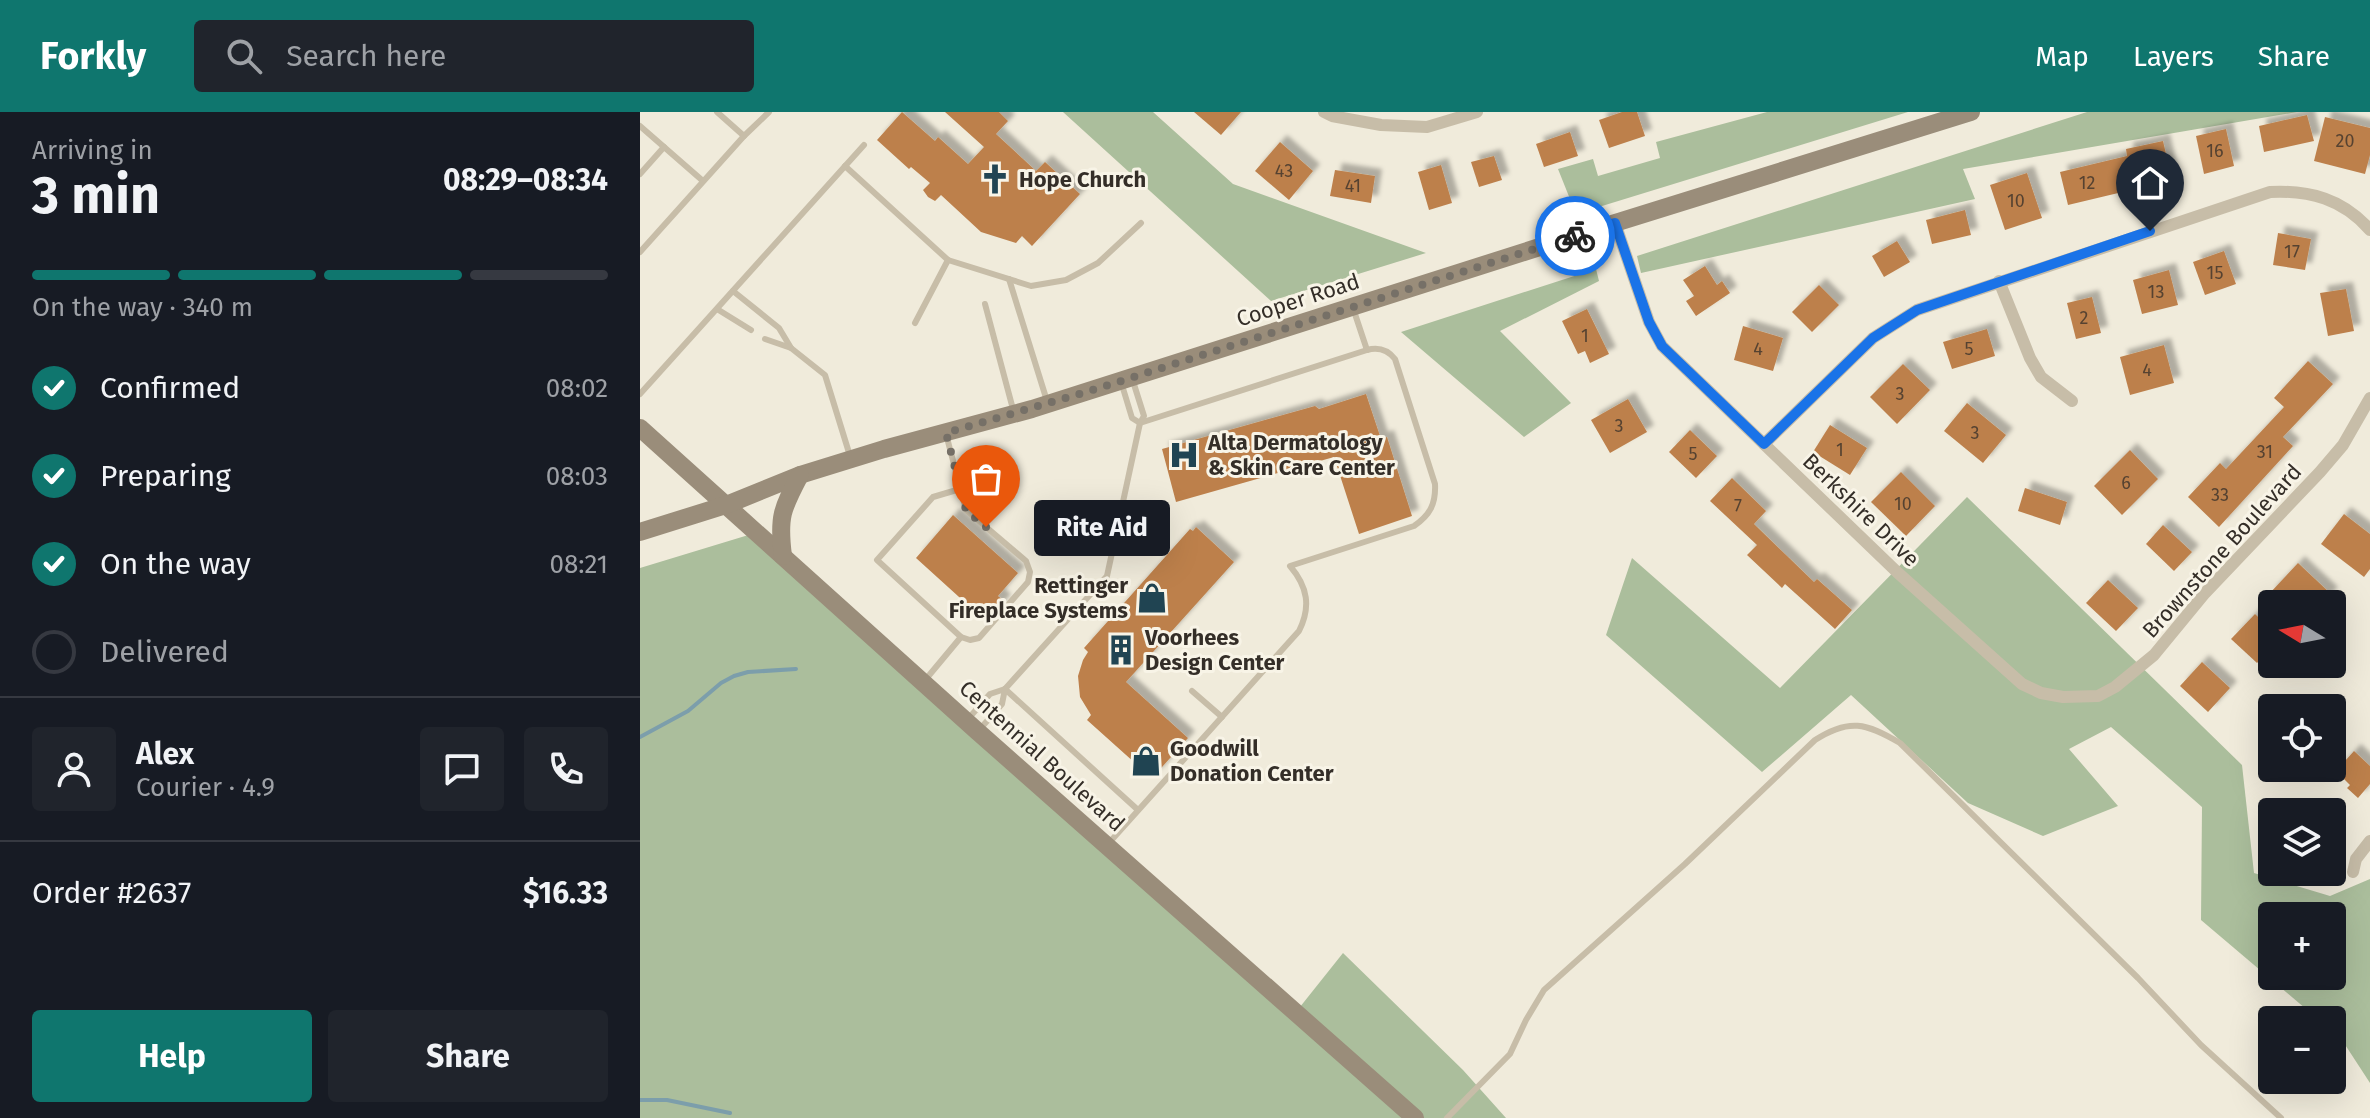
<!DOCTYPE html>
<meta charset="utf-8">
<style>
:root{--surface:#171b24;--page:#20242c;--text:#f1f3f6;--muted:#9ea1a6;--line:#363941;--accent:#0f766e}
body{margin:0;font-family:"Fira Sans",sans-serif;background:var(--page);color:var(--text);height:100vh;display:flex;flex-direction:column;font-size:30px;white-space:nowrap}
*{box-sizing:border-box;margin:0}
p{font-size:26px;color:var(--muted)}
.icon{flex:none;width:44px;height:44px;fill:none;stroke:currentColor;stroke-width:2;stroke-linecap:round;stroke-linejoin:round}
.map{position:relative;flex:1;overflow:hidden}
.side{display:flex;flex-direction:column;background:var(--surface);width:640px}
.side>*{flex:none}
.needle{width:52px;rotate:280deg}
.tools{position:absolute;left:1618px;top:478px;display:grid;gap:16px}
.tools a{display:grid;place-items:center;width:88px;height:88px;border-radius:8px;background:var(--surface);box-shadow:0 8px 32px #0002;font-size:40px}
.pin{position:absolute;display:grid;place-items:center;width:68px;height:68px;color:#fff;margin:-82px -34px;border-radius:50% 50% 50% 0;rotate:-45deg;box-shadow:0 0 8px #0007}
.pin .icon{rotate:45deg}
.courier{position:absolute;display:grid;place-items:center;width:80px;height:80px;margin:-40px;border:6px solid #1a73e8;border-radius:50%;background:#fff;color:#222;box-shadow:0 2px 10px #0007}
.bubble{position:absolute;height:56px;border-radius:8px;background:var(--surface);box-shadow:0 8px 32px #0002;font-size:26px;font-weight:700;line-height:56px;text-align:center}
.overview em{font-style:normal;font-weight:700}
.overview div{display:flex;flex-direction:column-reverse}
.overview{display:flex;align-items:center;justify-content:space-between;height:136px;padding:0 32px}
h1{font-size:52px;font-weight:700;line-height:60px}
.bar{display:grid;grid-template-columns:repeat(4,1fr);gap:12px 8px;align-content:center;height:96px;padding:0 32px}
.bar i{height:10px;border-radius:6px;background:var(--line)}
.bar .on{background:var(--accent)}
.bar p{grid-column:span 4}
.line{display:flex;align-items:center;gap:20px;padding:0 32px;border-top:2px solid var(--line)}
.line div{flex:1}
.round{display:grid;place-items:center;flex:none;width:84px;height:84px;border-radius:8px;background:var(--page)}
ol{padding:0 32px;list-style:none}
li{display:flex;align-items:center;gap:24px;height:88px}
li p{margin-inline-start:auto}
li .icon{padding:8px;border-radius:50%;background:var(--accent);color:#fff;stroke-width:4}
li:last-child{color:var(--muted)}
li i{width:44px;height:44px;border:4px solid var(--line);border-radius:50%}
.cta{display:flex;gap:16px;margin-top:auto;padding:16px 32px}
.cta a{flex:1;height:92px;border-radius:8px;background:var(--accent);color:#fff;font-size:32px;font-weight:700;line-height:92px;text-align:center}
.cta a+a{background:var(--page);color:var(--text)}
header{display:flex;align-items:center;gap:48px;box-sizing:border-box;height:112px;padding:0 40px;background:var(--accent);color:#fff}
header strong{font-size:38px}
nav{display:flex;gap:44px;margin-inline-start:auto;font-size:28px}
.search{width:560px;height:72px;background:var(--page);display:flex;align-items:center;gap:20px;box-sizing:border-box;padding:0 28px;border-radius:8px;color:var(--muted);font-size:30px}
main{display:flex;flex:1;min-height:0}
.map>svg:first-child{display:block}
.green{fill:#abbe9c;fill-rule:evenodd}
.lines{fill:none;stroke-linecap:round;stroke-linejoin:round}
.stream{stroke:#7c9eab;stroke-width:4}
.building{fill:#bd804c;filter:url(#shadow)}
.lane{stroke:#c7bda8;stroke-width:6}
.street{stroke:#c7bda8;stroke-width:12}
.secondary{stroke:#9a8d7a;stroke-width:18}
.done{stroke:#767067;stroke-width:8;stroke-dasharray:0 14.4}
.route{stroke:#1a73e8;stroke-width:10}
.labels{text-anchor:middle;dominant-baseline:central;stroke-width:6;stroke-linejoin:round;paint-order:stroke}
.number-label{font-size:18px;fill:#564231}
.poi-label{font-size:22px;font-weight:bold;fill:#342e28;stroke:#f8f4e7;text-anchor:start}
.street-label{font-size:22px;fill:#342e28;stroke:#f8f4e7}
</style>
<header>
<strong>Forkly</strong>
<div class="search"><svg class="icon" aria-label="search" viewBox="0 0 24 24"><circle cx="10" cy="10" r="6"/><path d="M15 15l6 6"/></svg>Search here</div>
<nav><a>Map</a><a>Layers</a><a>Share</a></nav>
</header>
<main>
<section class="side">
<div class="overview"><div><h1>3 min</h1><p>Arriving in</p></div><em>08:29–08:34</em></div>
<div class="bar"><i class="on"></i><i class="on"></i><i class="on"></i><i></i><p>On the way · 340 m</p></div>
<ol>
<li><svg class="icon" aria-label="check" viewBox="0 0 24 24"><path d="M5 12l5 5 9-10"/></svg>Confirmed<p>08:02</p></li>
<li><svg class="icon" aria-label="check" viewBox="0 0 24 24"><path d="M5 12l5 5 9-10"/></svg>Preparing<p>08:03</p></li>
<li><svg class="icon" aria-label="check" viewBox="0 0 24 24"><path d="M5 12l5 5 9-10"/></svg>On the way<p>08:21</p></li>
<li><i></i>Delivered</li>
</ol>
<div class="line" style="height:144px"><a class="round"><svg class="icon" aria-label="person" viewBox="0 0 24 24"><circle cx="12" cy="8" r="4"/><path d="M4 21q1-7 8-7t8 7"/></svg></a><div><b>Alex</b><p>Courier · 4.9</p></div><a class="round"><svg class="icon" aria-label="chat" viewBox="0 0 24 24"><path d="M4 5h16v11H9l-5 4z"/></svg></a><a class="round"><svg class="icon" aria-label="phone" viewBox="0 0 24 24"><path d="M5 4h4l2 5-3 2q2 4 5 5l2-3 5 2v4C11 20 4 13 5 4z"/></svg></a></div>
<div class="line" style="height:104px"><div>Order #2637</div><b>$16.33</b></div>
<div class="cta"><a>Help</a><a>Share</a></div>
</section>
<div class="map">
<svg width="1730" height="1006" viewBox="0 0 1730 1006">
<defs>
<filter id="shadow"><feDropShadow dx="7" dy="-7" stdDeviation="2" flood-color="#0004"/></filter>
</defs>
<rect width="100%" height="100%" fill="#f0ebdb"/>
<!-- green -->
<g class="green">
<polygon points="423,0 513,0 593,72 786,141 631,189"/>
<polygon points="1127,0 1268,0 936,102 918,57 953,47 958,64 1020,46 1016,30"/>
<polygon points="1447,0 1657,0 1323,57 1335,87 1001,161 997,144"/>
<polygon points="956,157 959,169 860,219 931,291 884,325 761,220"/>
<path d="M1327,385l275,268 12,108 76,23 40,-17v204l-28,-43 -10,-9v-11h-13l-118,-100 1,-113 -91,-80 -42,22 49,57 -75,30 -75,-33 -117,-108 -89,77 -156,-137 26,-77 148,130zM1632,804h60v60h-60z"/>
<polygon points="115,421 652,905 703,841 823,958 866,1006 0,1006 0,456"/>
</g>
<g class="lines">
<!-- stream -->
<g class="stream">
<polyline points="0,625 48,599 81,571 94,564 108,560 156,557"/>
<polyline points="0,988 27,988 90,1001"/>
</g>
</g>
<!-- building -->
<g class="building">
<polygon points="262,0 295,29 298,25 328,52 344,35 305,0 359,0 368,9 356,22 396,59 405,50 440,82 392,134 382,124 376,131 341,120 301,83 295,89 288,85 283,78 290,71 271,55 269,57 237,28"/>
<polygon points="554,0 601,0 581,23"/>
<polygon points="982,0 997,0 1005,24 969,36 959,8"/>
<polygon points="1667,3 1674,29 1624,40 1619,14"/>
<polygon points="1685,5 1730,16 1730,43 1725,62 1674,49"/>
<polygon points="1586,17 1594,54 1564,62 1556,24"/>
<polygon points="930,20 938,44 904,55 896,32"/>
<polygon points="1523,29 1533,72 1496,81 1495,77 1428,93 1420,60 1487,44 1486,37"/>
<polygon points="640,30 673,59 649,88 615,59"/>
<polygon points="854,44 862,68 839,75 831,50"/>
<polygon points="801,53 812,91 789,98 778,60"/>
<polygon points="695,58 735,64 731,91 690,84"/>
<polygon points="1387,61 1402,106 1365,118 1350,73"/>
<polygon points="1325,98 1331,123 1292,132 1286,108"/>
<polygon points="1638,121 1671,127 1665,158 1633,153"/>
<polygon points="1257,129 1270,150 1244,165 1232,144"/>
<polygon points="1584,139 1596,172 1565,183 1553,150"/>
<polygon points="1065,154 1077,173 1082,169 1090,181 1056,204 1046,189 1054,184 1043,168"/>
<polygon points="1529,158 1538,193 1502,202 1493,168"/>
<polygon points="1179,173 1199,193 1172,220 1152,200"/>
<polygon points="1706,177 1714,219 1688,224 1680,181"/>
<polygon points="1452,185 1461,221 1436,227 1427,191"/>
<polygon points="947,197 969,242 950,251 945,239 938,242 922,209"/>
<polygon points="1103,214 1143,226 1133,259 1094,248"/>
<polygon points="1347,217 1355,244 1312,257 1303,230"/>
<polygon points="1524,233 1534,271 1490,283 1480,245"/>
<polygon points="1668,249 1693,272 1643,325 1653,334 1579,415 1548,385 1580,351 1586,357 1644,295 1634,286"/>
<polygon points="1263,252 1290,278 1257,312 1230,285"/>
<polygon points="726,282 741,327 747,325 772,404 719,422 694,345 536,390 522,337 675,294 679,297"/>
<polygon points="988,287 1007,320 970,341 951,308"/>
<polygon points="1327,291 1366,323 1343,351 1304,319"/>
<polygon points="1190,313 1227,336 1210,363 1173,340"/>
<polygon points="1050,318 1077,344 1056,366 1029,340"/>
<polygon points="1490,338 1518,367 1482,403 1454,374"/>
<polygon points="1261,360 1295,394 1266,424 1231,390"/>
<polygon points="1092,366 1126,399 1114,412 1174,470 1177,467 1212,498 1195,517 1145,472 1142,476 1107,443 1117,433 1070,389"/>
<polygon points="1385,376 1427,390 1420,413 1378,399"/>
<polygon points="1704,402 1730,422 1730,457 1724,465 1681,432"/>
<polygon points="313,403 378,461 358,484 364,489 356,498 350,493 340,504 276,446"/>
<polygon points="1523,413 1552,440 1534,459 1506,432"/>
<polygon points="556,415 594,450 486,570 548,626 514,664 507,658 505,660 447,608 451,603 440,585 438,564 443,548 448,540 444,536 550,417 553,419"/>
<polygon points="1658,451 1691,482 1681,492 1639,492 1629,482"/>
<polygon points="1468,468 1498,496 1476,519 1446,491"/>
<polygon points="1615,502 1632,518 1632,536 1617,551 1591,527"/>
<polygon points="1562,550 1590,576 1568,600 1540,574"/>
<polygon points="1714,639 1730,654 1730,672 1718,686 1707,676 1710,673 1696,659"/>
</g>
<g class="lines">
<!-- lane -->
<g class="lane">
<polyline points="77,0 104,24"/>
<polyline points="0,14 63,69"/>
<polyline points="205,54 308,148 391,174 426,168 458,151 501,111"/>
<polyline points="0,62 24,35"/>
<polyline points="0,140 104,24 129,0"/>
<polyline points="369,167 407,289"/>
<polyline points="93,179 139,216 151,236 185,263 210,344"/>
<polyline points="345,192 374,301"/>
<polyline points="77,197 111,218"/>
<polyline points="714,199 727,238"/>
<polyline points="275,211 308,148"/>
<polyline points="125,227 151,236"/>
<polyline points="482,273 492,306 500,311"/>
<polyline points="0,282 224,33"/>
<polyline points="306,322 326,398 386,449 390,460 388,470 339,526 330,528 321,525 237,448 293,385 320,377"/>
<polyline points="286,567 321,525"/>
<polyline points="365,577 498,698"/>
<polyline points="552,579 582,605"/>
<polyline points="328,607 350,582 365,577 467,464 500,311 504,304 492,266"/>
<polyline points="340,617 362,592 365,577"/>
<path d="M468,732l191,-213c12,-24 9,-44 -9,-65l124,-40c16,-11 22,-22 21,-42l-40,-125c-8,-10 -17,-12 -28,-9l-227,73"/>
<path d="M807,1006l63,-64 16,-34 18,-30 141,-126 130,-124c34,-22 51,-17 85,3l238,235 63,67 80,73"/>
</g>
<!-- street -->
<g class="street">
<polyline points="684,0 692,4 741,13 787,15 837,0"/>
<polyline points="975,111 1009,210 1022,234 1257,460 1382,572 1401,581 1423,585 1458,584 1475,575 1514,543 1565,481 1680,360 1703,333 1730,286"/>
<polyline points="1359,169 1390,246 1401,265 1432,289"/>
<path d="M1124,332l109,-106 44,-28 353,-118c40,-2 73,7 100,38"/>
<polyline points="1713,760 1716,747 1730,729"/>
</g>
<!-- secondary -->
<g class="secondary">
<polyline points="0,316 337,619 775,1006"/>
<polyline points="0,420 86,393 160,363 244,337 392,297 975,111 1331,0"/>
<path d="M143,444c-5,-39 -1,-47 17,-81"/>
</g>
</g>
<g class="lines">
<!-- done -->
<polyline class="done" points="346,415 326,398 306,321 456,277 935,124"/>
<!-- route -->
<polyline class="route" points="935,124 975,111 1009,210 1022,234 1124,332 1233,226 1277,198 1510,119"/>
</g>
<!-- icons -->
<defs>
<g id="church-bare" transform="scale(2.4)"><path d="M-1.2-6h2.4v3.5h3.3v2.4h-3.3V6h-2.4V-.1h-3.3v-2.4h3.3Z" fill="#204452" stroke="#f8f4e7" stroke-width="2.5" paint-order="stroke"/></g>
<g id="hospital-bare" transform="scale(2.4)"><path d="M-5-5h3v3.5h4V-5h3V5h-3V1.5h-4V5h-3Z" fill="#204452" stroke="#f8f4e7" stroke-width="2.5" paint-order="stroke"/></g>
<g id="shop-bare" transform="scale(2.4)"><path d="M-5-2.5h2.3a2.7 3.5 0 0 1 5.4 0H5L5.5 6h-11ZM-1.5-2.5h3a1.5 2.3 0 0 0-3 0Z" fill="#204452" stroke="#f8f4e7" stroke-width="2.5" paint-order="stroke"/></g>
<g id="building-bare" transform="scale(2.4)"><path d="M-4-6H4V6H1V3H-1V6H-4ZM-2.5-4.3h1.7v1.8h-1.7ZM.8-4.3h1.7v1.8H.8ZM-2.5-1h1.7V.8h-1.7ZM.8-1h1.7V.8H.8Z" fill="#204452" stroke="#f8f4e7" stroke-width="2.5" paint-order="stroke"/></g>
</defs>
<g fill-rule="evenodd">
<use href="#church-bare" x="355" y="67"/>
<use href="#hospital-bare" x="544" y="343"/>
<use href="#shop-bare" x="512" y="486"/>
<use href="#building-bare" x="481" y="538"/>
<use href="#shop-bare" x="506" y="649"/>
</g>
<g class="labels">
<!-- number labels -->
<g class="number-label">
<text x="1705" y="29">20</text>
<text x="1575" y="39">16</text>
<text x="644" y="59">43</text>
<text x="1447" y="71">12</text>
<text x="713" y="74">41</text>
<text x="1376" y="89">10</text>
<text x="1652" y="140">17</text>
<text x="1575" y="161">15</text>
<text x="1516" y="180">13</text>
<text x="1444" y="206">2</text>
<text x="945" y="224">1</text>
<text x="1118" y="237">4</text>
<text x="1329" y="237">5</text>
<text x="1507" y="258">4</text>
<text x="1260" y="282">3</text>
<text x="979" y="314">3</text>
<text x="1335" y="321">3</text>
<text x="1200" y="338">1</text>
<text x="1625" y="340">31</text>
<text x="1053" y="342">5</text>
<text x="1486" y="371">6</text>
<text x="1580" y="383">33</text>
<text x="1263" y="392">10</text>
<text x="1098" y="394">7</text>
</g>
<!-- poi labels -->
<g class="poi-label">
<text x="379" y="67">Hope Church</text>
<text x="568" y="330">Alta Dermatology<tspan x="568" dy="25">&amp; Skin Care Center</tspan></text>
<text x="488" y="473" text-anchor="end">Rettinger<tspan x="488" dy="25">Fireplace Systems</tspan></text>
<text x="505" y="525">Voorhees<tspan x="505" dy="25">Design Center</tspan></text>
<text x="530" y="636">Goodwill<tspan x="530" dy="25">Donation Center</tspan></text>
</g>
<!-- street labels -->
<g class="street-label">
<text transform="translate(658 188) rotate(-18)">Cooper Road</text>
<text transform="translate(1221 398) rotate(44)">Berkshire Drive</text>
<text transform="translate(1582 439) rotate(-48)">Brownstone Boulevard</text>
<text transform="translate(402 644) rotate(42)">Centennial Boulevard</text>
</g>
</g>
</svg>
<div class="tools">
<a><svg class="needle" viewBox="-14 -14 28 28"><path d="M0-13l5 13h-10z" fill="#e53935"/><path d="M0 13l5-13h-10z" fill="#9ea1a6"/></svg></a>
<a><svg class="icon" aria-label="locate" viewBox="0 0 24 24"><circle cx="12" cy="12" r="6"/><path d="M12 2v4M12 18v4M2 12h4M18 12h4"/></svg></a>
<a><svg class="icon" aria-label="layers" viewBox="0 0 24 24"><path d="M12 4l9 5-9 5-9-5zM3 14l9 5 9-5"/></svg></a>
<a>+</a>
<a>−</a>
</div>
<div class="pin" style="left:346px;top:415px;background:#ea580c"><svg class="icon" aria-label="bag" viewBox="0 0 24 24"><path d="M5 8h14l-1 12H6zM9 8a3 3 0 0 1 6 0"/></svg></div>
<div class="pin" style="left:1510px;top:119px;background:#1f2937"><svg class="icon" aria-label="home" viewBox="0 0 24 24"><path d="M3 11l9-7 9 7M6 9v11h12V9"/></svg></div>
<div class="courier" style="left:935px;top:124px"><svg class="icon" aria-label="bike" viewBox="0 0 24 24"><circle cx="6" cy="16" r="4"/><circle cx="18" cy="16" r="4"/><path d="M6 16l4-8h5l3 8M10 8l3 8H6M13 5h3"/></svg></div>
<div class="bubble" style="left:394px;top:388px;width:136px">Rite Aid</div>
</div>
</main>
